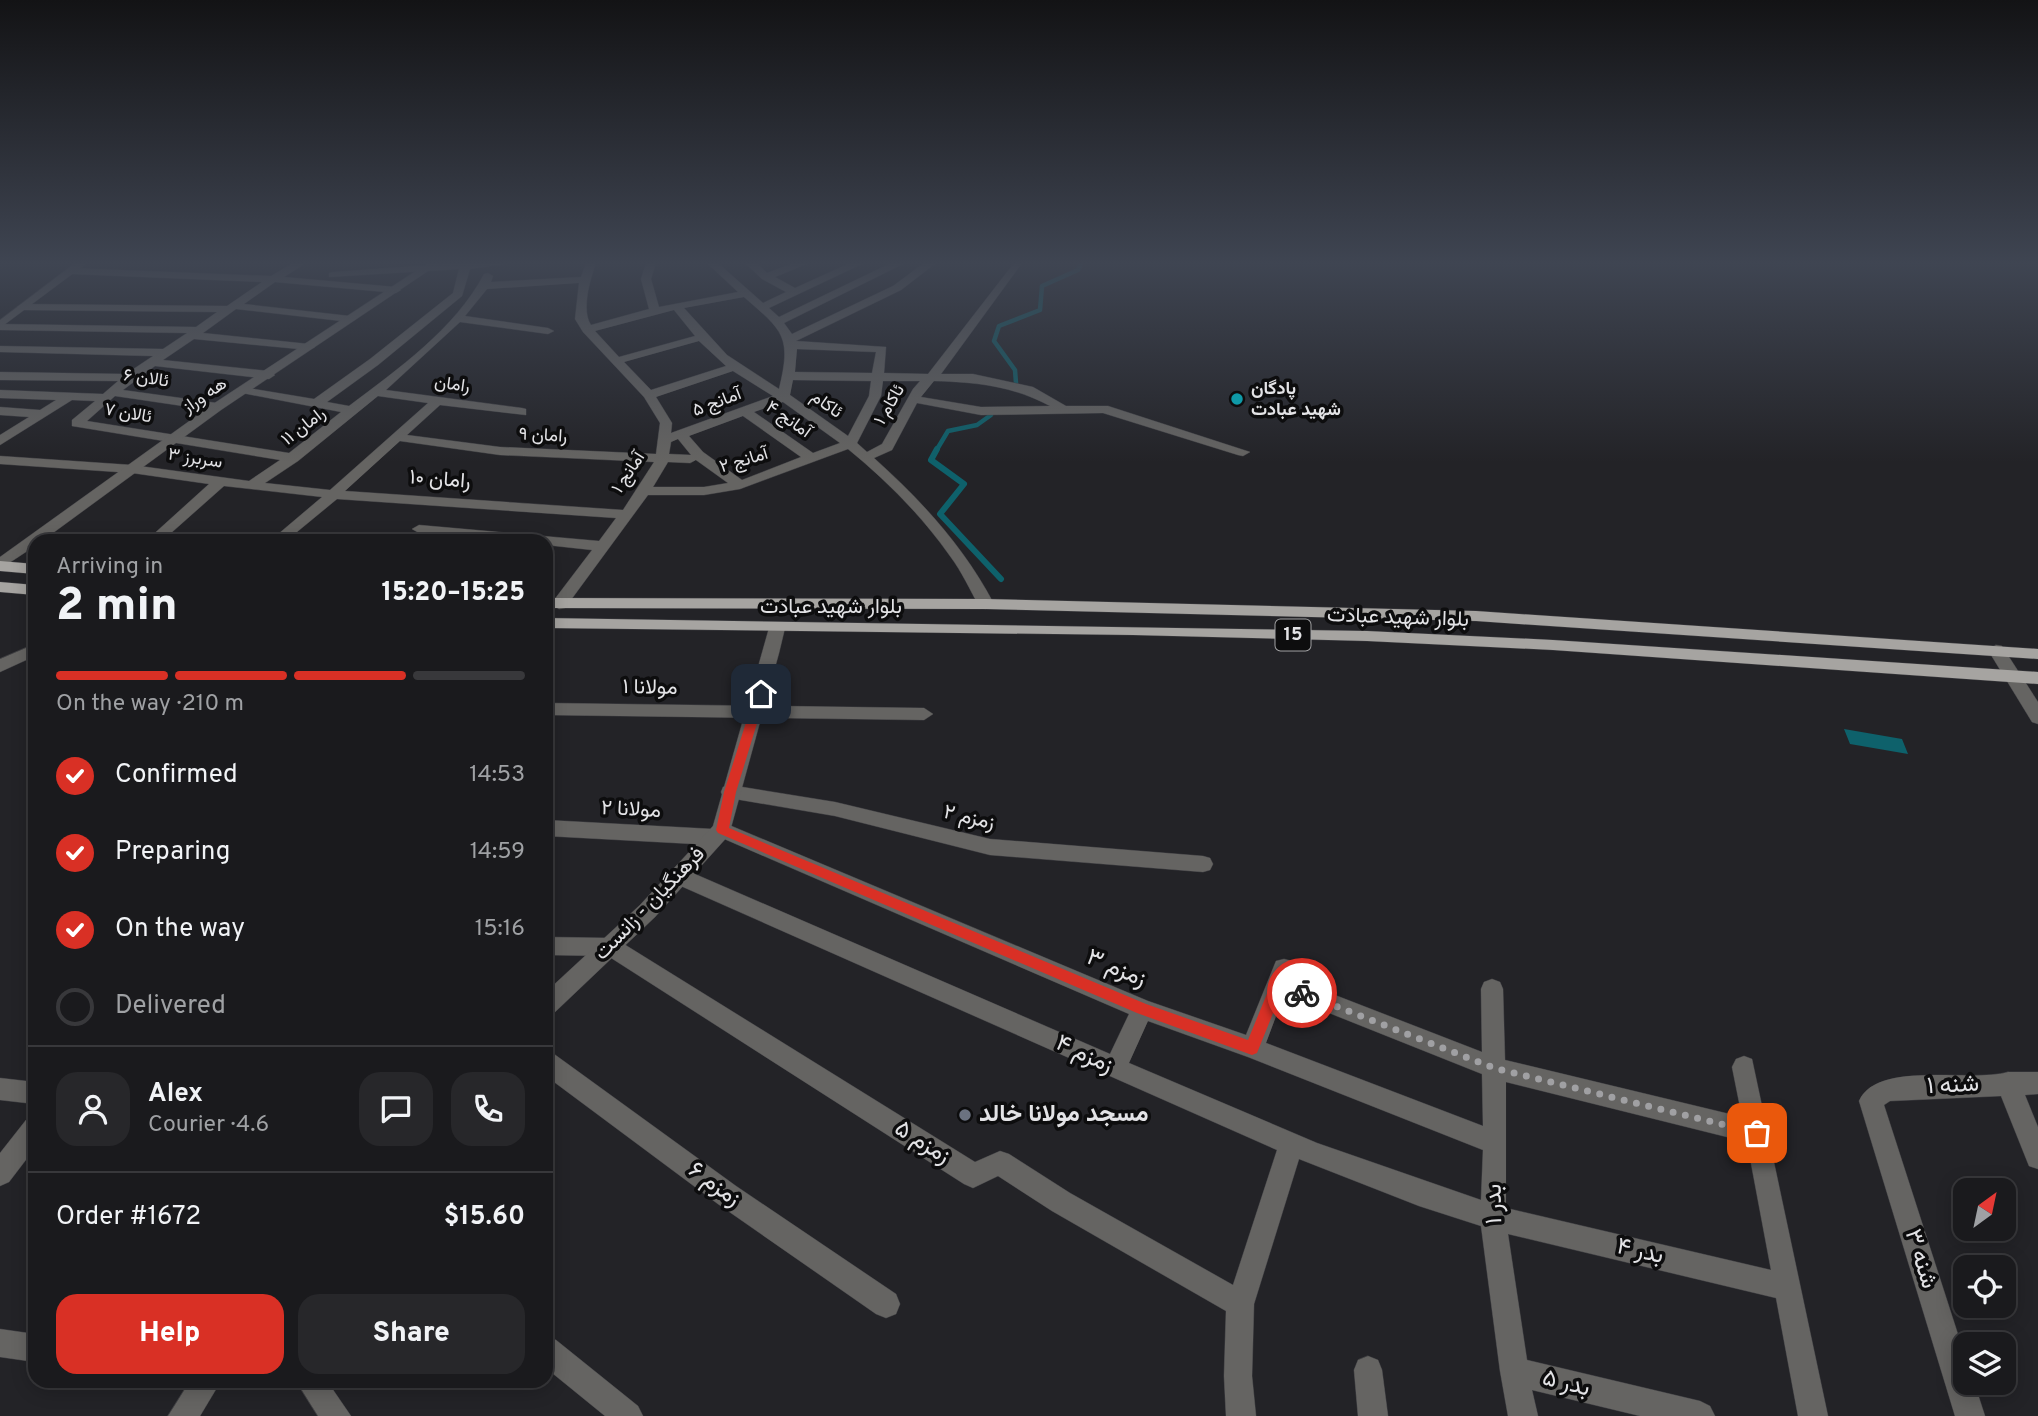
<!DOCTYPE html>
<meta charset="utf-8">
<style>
:root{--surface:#1a1a1d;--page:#27272a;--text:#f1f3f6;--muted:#9fa1a4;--line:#38383b;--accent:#d93025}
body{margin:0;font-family:Overpass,Vazirmatn,sans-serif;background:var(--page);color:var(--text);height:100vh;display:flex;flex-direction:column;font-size:26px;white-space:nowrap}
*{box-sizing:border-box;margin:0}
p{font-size:23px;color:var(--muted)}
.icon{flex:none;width:38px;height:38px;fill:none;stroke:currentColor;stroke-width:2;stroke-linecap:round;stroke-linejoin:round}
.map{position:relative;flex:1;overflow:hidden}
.panel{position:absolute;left:28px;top:534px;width:525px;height:854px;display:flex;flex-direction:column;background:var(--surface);border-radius:21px;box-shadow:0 4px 18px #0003,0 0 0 2px var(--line)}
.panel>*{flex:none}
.needle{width:46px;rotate:33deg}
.fabs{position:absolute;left:1953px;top:1178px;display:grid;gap:14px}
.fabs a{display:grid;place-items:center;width:63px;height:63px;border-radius:14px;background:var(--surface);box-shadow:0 4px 18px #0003,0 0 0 2px var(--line);font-size:35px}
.pin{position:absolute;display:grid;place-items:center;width:60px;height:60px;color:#fff;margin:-30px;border-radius:14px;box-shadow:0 4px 10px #0006}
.courier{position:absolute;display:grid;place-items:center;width:70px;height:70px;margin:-35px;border:5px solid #d93025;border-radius:50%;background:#fff;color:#222;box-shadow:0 2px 9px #0007}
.overview em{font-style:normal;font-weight:800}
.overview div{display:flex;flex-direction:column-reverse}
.overview{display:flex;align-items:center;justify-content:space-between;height:119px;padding:0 28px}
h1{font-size:46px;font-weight:800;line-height:52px}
.bar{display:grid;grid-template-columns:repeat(4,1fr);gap:10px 7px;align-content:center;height:84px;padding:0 28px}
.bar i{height:9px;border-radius:5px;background:var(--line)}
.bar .active{background:var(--accent)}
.bar p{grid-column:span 4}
.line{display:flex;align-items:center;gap:18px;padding:0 28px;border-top:2px solid var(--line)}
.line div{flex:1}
.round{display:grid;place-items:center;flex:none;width:74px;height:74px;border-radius:21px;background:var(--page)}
ol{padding:0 28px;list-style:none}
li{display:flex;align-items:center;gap:21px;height:77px}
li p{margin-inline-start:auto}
li .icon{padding:7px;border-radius:50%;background:var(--accent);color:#fff;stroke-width:4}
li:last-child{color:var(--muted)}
li i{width:38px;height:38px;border:4px solid var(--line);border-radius:50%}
.cta{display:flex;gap:14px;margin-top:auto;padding:14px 28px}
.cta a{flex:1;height:80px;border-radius:21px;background:var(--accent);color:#fff;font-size:28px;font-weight:800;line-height:80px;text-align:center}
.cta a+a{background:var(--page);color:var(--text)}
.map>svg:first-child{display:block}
.water{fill:#0e616b}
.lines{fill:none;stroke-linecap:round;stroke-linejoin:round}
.stream-far1{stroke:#0e616b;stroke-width:4.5}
.stream{stroke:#0e616b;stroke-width:6}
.minor-casing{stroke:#3e3e42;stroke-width:1}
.tertiary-casing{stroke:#3e3e42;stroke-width:1}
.primary-casing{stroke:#3e3e42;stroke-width:1}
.minor{fill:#656462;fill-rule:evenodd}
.tertiary{fill:#656462;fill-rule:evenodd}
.primary{fill:#a6a4a1;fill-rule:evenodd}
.route{fill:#d93025}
.done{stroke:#a0a0a3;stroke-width:7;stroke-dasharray:0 12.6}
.culture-dot{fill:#0f9aa8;stroke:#0d0d0e;stroke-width:2.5}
.worship-dot{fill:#6b7280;stroke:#0d0d0e;stroke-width:2.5}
.labels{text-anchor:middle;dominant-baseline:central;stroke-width:7;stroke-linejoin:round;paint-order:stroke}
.far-street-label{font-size:18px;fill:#e3e3e6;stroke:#0d0d0e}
.far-poi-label{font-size:18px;font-weight:bold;fill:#e3e3e6;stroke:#0d0d0e;text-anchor:start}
.shield{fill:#0d0d0e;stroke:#a3a3a5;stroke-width:2}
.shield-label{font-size:19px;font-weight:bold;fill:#e3e3e6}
.street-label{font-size:21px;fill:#e3e3e6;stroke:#0d0d0e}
.near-street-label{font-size:24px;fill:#e3e3e6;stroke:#0d0d0e}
.near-poi-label{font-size:24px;font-weight:bold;fill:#e3e3e6;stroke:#0d0d0e;text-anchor:start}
</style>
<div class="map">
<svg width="2038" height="1416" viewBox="0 0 2038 1416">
<rect width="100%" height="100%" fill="#232327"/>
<!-- water -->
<polygon class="water" points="1844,729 1902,739 1908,754 1850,744"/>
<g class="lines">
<!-- stream-far1 -->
<g class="stream-far1">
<polyline points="1016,383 1015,370 994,341 999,326 1040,310 1042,286 1078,270 1081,263"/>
<polyline points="936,451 948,431 977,425 991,415"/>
</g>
<!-- stream -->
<polyline class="stream" points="937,449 931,460 964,484 940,514 1001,579"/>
<!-- minor casing -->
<g class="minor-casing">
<g id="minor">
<path d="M293,263h13l-22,14 112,10 5,3 -5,3 -121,-11 -31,22 106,12 6,3 -6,3 -114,-13 -33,24 106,11 6,3 -6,3 -115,-11 -31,21 106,11 6,4 -6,4 -114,-13 -32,24 94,13 6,4 -6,4 -102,-15 -28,25 202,32 52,-41 -99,-19v-6l72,12 56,-40 83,-66 6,-24 -130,8v-4l4,-1 124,-9h55l-42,6 -8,27 -84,69 -51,37 22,4c49,-37 106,-77 135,-132l4,-1 5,3 -2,6 90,-5 5,-14h10c-6,17 -15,47 -5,62l58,-16 -8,-30 5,-16h10l-5,16 8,28 79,-15 -31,-29h11l45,40 23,-11 -24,-13 -17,-16h12l10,10 26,-10h16l-34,14 20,11 55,-25h14l-95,45 10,9 112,-54h14l-121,60 8,11 101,-48 31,-23h12l-35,27 -105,51 90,6 -2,26 44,1 86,-111h8l-81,111h32l60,13 33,19h42l142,46 -7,4 -5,-1 -135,-42 -122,2 -64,-12 -25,47 -18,8c48,43 90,89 120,146l-8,5 -6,-1c-10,-18 -18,-36 -30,-52 -28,-40 -64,-76 -102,-107l-108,40 -36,6h-56l-83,113 -6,1 -8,-5 41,-54 -46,-5v-4h-49l-78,-8 -7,-4 7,-4 180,16 17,-23 -279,-19 -51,42h-16l52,-44 -98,-11 -62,55h-16l63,-57 -77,-11 -132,-9v-8l132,9 117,16 31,-21 -208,-34v-6l23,-19 -23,-1 -72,45v-10l29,-18 -29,-2v-8l40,3 16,-10 -56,-2v-8l103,4 15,-13 -118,-1v-8l126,2 27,-18 -153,-4v-6l163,3 24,-16 -187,-3v-6l196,3 21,-15 -195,-2 -5,-3 5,-3 205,2 35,-24 -190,-8 -5,-3 5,-3 199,8zM579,283l-4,36 8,13 61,65 16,26 -4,31 -156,-7 -93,-12 33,-30 86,10v-6l-4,-1 -136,-18 74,-68 88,12 6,-3 -6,-3 -83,-12 22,-27zM744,297c39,34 48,39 35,92l-52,-34 -43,-47zM674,310l21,26 -76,21 -24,-26zM699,341l27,25 -75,24 -27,-28zM797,349l79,3 -4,21 -77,-1zM733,371l40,25 -102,37 1,-10 -16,-26zM793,380l78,1 -2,15 -21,40 -58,-41zM883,381h37l-7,8 -31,55 -15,8 -10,-9 24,-47zM934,381c42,1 79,5 116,25l-69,1 -60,-10zM378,396l50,7 -98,87 -65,-7 33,-22zM783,402l57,41 -27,10 -59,-41zM743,416l58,41 -59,23 -39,-28 -14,-16zM678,439l13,16 -22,-1 2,-12zM400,441l100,14 154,7 -31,48 -278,-19zM696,460l32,23 -24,4h-51l15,-25 22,1z"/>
<polygon points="546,703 924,708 933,714 924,720 546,715"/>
<polygon points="730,785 835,802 990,839 1203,856 1210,858 1213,864 1210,870 1203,872 990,855 835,816 723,797 721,792 723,787"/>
<path d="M546,820l167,9 2,-4 7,-3 426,179 98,34 30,-74 8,-2 8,2 3,7 -4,10 191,74 -1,-63 3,-7 8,-3 8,3 3,7 2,71 237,57 -10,-50 4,-8 8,-3 8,3 76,357h-30l-22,-118 -268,-64 19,126 173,41 10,5 5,10h-75l-108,-26 6,26h-30l-8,-45 -19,-145 -62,-20 -120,-47 -45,145 -2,72 4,40h-30l-2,-40 2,-65 -174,-100 -54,-35 -25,12 -9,-4 -356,-228 -62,-1v-18l65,1 8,3 356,221 25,-11 9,3 61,39 163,92 44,-135 -603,-267 -3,-6 3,-6 7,-2 7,2 422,183 19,-40 -407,-176 -2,4 -7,3 -167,-9zM1284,995l198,79 1,52 -217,-83zM1148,1021l100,36 235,93 -2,50 -164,-57 -188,-80zM1506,1082l241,60 24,128 -265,-62z"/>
<polygon points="546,1051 554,1054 736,1186 896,1294 900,1304 896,1314 886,1318 876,1314 718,1204 546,1076"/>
<path d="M2008,1072h30v22l-13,1 13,32v42l-9,-3 -28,-70 -111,5 -6,4 81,251v26h9l11,34h-30l-96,-315c18,-41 112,-18 149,-29z"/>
<polygon points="0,1078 35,1082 35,1104 0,1100"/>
<polygon points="35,1116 35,1148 9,1182 0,1186 0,1153 26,1120"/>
<polygon points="0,1329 35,1334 35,1362 0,1357"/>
<polygon points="546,1336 556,1340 638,1406 643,1416 605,1416 546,1368"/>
<polygon points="1368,1356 1378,1360 1382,1370 1388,1416 1358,1416 1354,1370 1358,1360"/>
<polygon points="296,1381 327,1381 351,1416 318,1416"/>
</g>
</g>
<!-- tertiary casing -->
<g class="tertiary-casing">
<g id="tertiary">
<polygon points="75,263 87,263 0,328 0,320"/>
<polygon points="428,263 440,263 221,410 42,541 35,541 35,546 0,569 0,557 213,404"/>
<polygon points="777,623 785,628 779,653 729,835 655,917 554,1013 546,1016 546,992 640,905 713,826 769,628"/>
<polygon points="35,644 35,656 0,672 0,659"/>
<polygon points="1996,645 2002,646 2038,702 2038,724 2032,722 1988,650"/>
<polygon points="190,1381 221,1381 200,1416 168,1416"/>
</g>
</g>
<!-- primary casing -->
<g class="primary-casing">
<g id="primary">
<polygon points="0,561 35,564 35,574 0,571"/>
<polygon points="0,582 35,585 35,595 0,592"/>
<polygon points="546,598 986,599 1476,611 2038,649 2038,659 1476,621 986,609 546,608"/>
<polygon points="546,618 1367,631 1553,640 2038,672 2038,684 1553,650 1367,641 1133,635 546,628"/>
</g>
</g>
<!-- minor -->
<use href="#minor" class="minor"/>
<!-- tertiary -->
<use href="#tertiary" class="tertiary"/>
<!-- primary -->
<use href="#primary" class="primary"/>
</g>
<!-- sky -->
<linearGradient id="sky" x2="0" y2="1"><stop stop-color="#131315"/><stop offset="0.57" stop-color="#3f4552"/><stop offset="1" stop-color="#3f4552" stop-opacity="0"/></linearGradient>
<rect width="2038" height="462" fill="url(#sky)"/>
<!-- route -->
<polygon class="route" points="761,690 766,694 736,792 729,828 1146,1004 1248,1040 1273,979 1278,977 1307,988 1309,993 1307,997 1302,999 1282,991 1257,1053 1252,1055 1137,1013 718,833 716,830 724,792 755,694"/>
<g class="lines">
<!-- done -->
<polyline class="done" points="1302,993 1494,1068 1757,1133"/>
</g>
<!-- markers -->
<circle class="culture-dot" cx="1237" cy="399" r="7"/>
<circle class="worship-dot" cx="965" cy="1115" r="7"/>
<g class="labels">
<!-- far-street labels -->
<g class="far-street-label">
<text transform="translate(146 379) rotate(8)">ئالان ۶</text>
<text transform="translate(452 385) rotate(8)">رامان</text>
<text transform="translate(205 396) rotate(-34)">هه وراز</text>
<text transform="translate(717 403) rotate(-21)">آمانج ۵</text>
<text transform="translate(826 405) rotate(35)">ئاکام</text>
<text transform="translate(890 405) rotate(-60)">ئاکام ۱</text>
<text transform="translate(128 414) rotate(10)">ئالان ۷</text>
<text transform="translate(788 420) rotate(35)">آمانج ۴</text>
<text transform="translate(304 427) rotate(-38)">رامان ۱۱</text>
<text transform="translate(543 436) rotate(3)">رامان ۹</text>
<text transform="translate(195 459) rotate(9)">سربرز ۳</text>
<text transform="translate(744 461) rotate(-17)">آمانج ۲</text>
<text transform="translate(629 473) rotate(-57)">آمانج ۱</text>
</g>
<!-- far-poi labels -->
<g class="far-poi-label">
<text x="1251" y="389">پادگان<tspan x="1251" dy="21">شهید عبادت</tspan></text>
</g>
<!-- shield labels -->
<rect class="shield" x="1275.5" y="619.5" width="35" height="31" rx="5"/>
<g class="shield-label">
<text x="1293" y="635">15</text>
</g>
<!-- street labels -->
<g class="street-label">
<text transform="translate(440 480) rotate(4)">رامان ۱۰</text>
<text x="831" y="607">بلوار شهید عبادت</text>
<text transform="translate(1398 618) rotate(2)">بلوار شهید عبادت</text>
<text transform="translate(650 688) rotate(1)">مولانا ۱</text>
<text transform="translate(631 810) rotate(3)">مولانا ۲</text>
<text transform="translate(969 818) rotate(13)">زمزم ۲</text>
<text transform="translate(650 904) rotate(-46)">فرهنگیان - زانست</text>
</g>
<!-- near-street labels -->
<g class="near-street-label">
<text transform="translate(1116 969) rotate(23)">زمزم ۳</text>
<text transform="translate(1084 1055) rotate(25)">زمزم ۴</text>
<text transform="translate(1953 1086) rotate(-3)">شنه ۱</text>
<text transform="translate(922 1143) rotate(32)">زمزم ۵</text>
<text transform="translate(714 1185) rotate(36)">زمزم ۶</text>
<text transform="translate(1495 1204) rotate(-91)">بدر ۱</text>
<text transform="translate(1640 1252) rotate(13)">بدر ۴</text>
<text transform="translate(1920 1259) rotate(73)">شنه ۳</text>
<text transform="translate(1566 1384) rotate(14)">بدر ۵</text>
</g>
<!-- near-poi labels -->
<g class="near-poi-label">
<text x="979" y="1115">مسجد مولانا خالد</text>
</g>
</g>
</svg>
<div class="fabs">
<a><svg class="needle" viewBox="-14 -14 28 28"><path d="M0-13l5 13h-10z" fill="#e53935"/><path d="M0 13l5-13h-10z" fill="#9fa1a4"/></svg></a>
<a><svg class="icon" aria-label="locate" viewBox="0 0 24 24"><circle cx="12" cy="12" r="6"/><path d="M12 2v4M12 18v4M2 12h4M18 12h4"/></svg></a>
<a><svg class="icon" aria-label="layers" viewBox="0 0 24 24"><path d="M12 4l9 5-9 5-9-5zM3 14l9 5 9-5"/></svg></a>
</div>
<div class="pin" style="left:1757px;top:1133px;background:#ea580c"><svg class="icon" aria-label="bag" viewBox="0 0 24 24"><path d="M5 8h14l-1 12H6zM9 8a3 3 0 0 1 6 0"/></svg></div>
<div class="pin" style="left:761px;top:694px;background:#1f2937"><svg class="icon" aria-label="home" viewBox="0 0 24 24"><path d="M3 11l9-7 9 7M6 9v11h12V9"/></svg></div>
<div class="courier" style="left:1302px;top:993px"><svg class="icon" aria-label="bike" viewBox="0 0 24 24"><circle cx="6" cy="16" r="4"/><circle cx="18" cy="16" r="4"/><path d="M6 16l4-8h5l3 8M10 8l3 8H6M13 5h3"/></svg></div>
<section class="panel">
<div class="overview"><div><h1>2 min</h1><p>Arriving in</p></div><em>15:20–15:25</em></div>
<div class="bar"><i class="active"></i><i class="active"></i><i class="active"></i><i></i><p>On the way · 210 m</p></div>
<ol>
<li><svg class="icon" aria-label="check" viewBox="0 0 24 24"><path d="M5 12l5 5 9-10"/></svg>Confirmed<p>14:53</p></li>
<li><svg class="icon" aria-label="check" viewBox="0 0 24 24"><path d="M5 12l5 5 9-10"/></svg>Preparing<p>14:59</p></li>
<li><svg class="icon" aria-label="check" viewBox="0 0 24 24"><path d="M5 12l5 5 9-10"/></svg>On the way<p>15:16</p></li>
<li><i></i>Delivered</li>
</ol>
<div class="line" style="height:126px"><a class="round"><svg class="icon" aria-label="person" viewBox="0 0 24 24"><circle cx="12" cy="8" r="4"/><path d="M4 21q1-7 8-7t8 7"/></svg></a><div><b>Alex</b><p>Courier · 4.6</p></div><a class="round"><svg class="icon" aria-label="chat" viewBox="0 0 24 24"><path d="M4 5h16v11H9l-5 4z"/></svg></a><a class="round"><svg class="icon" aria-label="phone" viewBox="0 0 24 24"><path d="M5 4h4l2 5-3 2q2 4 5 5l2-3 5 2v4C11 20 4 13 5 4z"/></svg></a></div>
<div class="line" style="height:91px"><div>Order #1672</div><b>$15.60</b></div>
<div class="cta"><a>Help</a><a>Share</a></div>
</section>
</div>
